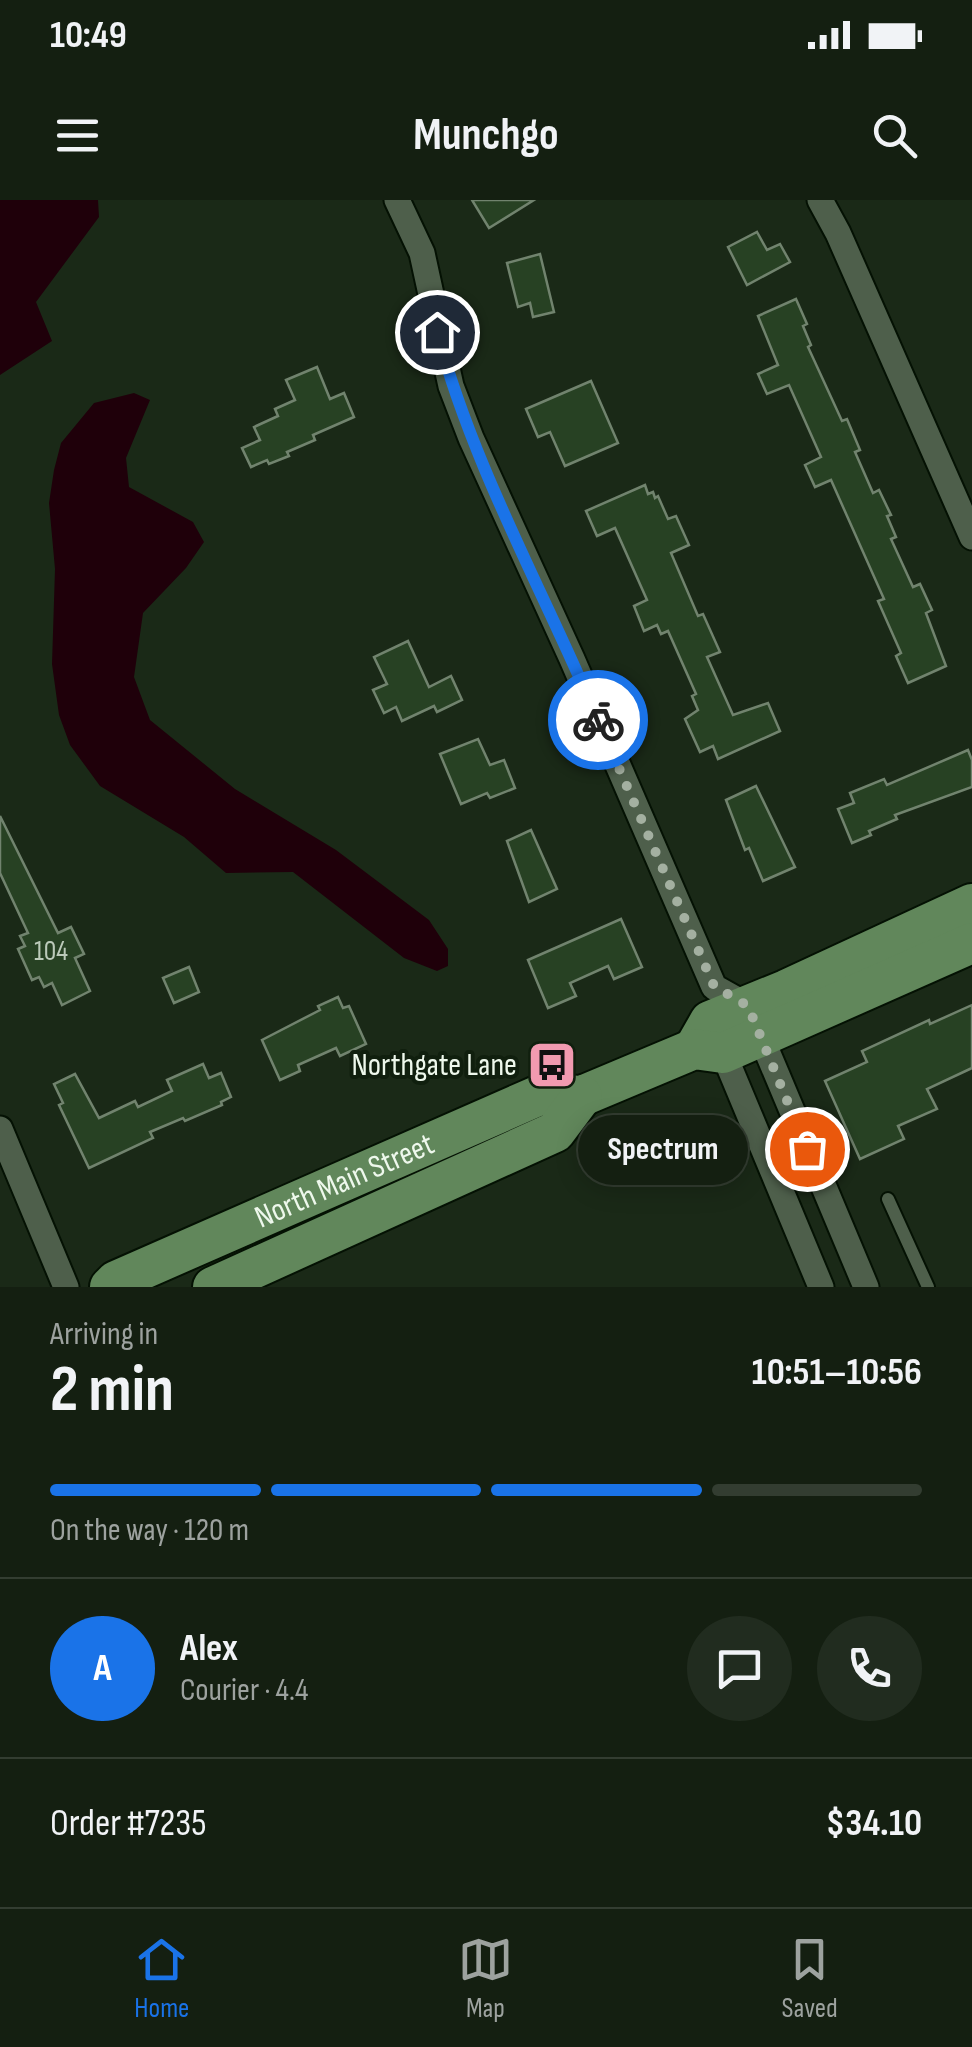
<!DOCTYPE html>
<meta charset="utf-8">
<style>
:root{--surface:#141f11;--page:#212c1f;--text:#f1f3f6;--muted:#9da29f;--line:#333d31;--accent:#1a73e8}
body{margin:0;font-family:"Sofia Sans Condensed",sans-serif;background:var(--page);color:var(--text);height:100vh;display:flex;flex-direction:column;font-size:38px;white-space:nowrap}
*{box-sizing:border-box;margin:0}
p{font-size:32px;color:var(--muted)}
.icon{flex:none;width:55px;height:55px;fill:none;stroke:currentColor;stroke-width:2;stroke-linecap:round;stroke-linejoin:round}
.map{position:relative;height:1087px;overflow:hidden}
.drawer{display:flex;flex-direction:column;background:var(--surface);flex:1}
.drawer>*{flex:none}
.pin{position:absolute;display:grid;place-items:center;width:85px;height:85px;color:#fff;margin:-42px;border:5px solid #fff;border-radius:50%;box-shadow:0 2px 10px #0007}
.courier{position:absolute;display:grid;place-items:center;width:100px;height:100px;margin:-50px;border:8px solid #1a73e8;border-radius:50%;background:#fff;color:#222;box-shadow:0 2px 12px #0007}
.bubble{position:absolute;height:70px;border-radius:35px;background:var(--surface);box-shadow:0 5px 25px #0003,0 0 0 2px var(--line);font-size:32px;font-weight:700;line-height:70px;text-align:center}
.summary em{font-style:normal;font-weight:700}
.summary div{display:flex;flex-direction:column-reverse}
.summary{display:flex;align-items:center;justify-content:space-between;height:170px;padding:0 50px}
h1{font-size:65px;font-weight:700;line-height:75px}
.bar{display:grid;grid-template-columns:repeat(4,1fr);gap:15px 10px;align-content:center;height:120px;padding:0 50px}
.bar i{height:12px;border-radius:8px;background:var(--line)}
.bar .current{background:var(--accent)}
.bar p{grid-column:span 4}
.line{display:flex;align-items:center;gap:25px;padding:0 50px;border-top:2px solid var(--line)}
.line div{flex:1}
.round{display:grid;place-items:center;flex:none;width:105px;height:105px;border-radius:52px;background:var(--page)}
.status{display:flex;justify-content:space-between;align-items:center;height:70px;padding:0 50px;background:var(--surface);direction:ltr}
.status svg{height:28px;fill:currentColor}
header{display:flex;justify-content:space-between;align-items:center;height:130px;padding:0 50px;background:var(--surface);font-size:45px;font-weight:700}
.menu{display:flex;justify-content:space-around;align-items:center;height:140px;border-top:2px solid var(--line);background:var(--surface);font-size:28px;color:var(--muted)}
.menu a{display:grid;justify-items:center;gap:5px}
.menu .current{color:var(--accent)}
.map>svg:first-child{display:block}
.water{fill:#1f000a}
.building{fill:#274123;stroke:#71836e;stroke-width:2.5}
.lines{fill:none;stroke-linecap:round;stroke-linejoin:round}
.service-casing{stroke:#041103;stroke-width:16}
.minor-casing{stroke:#041103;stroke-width:29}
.primary-casing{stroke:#041103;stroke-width:44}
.service{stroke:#4e5f4b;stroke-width:12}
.minor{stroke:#4e5f4b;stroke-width:25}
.primary{stroke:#61875b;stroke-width:40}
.done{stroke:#a4b0a1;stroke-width:10;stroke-dasharray:0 18}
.route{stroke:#1a73e8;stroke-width:12}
.labels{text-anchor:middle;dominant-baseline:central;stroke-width:8;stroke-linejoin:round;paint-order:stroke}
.number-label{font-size:28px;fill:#bccaba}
.poi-label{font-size:32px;fill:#eef8ec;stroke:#101f0e;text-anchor:end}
.street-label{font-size:32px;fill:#eef8ec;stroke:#101f0e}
</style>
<div class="status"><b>10:49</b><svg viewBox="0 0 49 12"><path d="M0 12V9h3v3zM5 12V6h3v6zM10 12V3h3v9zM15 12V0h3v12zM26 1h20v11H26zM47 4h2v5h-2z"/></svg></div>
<header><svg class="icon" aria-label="menu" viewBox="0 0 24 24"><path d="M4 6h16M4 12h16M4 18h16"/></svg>Munchgo<svg class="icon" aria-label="search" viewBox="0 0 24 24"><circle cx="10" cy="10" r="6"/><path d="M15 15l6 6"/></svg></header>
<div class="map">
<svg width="972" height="1087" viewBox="0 0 972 1087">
<rect width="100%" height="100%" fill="#1a2917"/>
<!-- water -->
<g class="water">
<polygon points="0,0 98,0 99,17 36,102 52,141 0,175"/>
<polygon points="134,193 150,200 126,258 129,287 193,322 204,342 186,368 143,413 134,477 150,520 235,589 336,650 429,720 448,749 448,766 437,771 404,758 293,672 226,673 184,637 100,586 70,545 59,515 52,464 55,369 49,303 54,270 61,243 94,203"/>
</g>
<!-- building -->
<g class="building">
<polygon points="472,0 534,0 489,28"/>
<polygon points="757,32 767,50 780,44 790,62 747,85 728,47"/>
<polygon points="540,54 554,112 533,117 530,103 518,107 507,63"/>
<polygon points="796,99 807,124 803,126 811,145 808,147 842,221 847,219 860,250 855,252 873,293 879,290 891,315 887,316 896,337 891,339 913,387 920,384 932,410 926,413 946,466 908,483 896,456 901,453 878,401 884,399 831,280 815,287 805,265 821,257 789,185 767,194 758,174 778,165 758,116"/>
<polygon points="317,167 330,199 344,193 354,217 313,235 315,240 287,252 289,256 269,264 267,260 251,267 242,248 260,240 254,227 278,216 275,209 295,200 286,180"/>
<polygon points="591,181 618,243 565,266 550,232 538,237 526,209"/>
<polygon points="645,285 648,294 653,292 655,298 658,296 668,319 676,316 689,345 671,353 698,416 703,414 720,452 707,457 733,515 768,503 780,531 718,559 713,546 700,552 685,519 698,510 692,496 696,494 668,431 661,434 657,425 644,431 634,406 647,400 615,328 597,336 586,311"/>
<polygon points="408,441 429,487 451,476 462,500 437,512 434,506 402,521 396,507 384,513 373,490 387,484 374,457"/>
<polygon points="478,539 490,565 504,560 515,588 490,598 487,593 461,604 440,554"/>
<polygon points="968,550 972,560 972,587 895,615 897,619 869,631 871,635 852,643 838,609 854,603 850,593 884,579 887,585"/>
<polygon points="756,586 795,667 763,681 749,648 745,650 726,600"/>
<polygon points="0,616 58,733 71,727 84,754 75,758 90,791 62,805 52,783 44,787 39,777 32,780 18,749 25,746 20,736 28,733 0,673"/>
<polygon points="531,630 557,689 529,702 507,641"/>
<polygon points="621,719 642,767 614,779 608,766 570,783 576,796 548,808 528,760"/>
<polygon points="189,767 199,792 174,803 163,778"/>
<polygon points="338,797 343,808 349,806 366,844 340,856 336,848 298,865 300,871 280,880 262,840 320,810 318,806"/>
<polygon points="972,805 972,868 927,889 937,909 898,926 904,939 860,959 825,881 867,862 862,851 929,820 930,824"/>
<polygon points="203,864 209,878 221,873 231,897 221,902 222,905 185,921 183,918 150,932 153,938 89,968 59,905 63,903 54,884 75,874 99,918 135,901 138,907 172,891 167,880"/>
</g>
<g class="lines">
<!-- service casing -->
<g class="service-casing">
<polyline id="service" points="888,999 928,1087"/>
</g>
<!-- minor casing -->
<g class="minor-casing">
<g id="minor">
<polyline points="397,0 422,53 451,186 471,238 572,459 714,787 748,806 866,1087"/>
<polyline points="820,0 838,33 972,337"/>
<polyline points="718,840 821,1087"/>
<polyline points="0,929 66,1087"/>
</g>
</g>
<!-- primary casing -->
<g class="primary-casing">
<g id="primary">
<polyline points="694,849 710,821 786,790 972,704"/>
<path id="s1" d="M110,1087l6,-6 426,-187 40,2 112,-47 29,4 249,-110"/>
<polyline points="213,1087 555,932 582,896"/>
</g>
</g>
<!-- service -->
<use href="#service" class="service"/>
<!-- minor -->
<use href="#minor" class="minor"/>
<!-- primary -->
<use href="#primary" class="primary"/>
</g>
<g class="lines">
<!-- done -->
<polyline class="done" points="598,520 714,786 748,806 807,949"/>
<!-- route -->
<path class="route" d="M437,132c36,135 107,260 161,388"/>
</g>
<!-- icons -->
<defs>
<g id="bus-square" transform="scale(2.5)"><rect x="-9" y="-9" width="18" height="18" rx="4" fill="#f19ab0" stroke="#101f0e"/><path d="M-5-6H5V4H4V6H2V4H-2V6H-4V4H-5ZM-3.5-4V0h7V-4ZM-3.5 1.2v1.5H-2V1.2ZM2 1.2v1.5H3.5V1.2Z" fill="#111"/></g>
</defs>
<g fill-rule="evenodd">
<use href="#bus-square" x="552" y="865"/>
</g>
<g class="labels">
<!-- number labels -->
<g class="number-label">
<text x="51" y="751">104</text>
</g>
<!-- poi labels -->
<g class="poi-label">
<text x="517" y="865">Northgate Lane</text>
</g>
<!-- street labels -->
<g class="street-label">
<text stroke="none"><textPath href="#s1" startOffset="258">North Main Street</textPath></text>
</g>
</g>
</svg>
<div class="pin" style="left:807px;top:949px;background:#ea580c"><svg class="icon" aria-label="bag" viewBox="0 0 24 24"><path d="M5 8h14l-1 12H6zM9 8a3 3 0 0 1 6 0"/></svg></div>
<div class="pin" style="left:437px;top:132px;background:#1f2937"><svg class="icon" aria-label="home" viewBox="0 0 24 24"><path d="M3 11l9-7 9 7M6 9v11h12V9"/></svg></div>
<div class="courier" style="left:598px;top:520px"><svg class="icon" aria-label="bike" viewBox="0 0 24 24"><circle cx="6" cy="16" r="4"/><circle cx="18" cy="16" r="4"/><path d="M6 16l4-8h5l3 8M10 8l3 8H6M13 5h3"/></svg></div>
<div class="bubble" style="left:578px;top:915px;width:170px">Spectrum</div>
</div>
<section class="drawer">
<div class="summary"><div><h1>2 min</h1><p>Arriving in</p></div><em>10:51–10:56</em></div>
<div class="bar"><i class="current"></i><i class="current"></i><i class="current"></i><i></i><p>On the way · 120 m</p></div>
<div class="line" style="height:180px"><b class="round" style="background:var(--accent);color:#fff">A</b><div><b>Alex</b><p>Courier · 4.4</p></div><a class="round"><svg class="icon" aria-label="chat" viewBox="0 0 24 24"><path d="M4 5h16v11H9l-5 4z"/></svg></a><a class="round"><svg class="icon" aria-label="phone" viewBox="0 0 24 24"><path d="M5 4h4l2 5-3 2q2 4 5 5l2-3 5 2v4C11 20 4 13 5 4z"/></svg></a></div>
<div class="line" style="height:130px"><div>Order #7235</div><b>$34.10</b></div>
</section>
<nav class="menu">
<a class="current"><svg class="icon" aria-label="home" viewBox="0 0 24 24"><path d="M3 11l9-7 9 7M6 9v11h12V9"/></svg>Home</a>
<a><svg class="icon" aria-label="map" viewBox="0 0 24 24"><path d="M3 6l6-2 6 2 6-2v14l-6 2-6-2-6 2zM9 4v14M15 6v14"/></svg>Map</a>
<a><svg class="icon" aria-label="saved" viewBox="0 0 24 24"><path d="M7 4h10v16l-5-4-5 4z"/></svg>Saved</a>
</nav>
